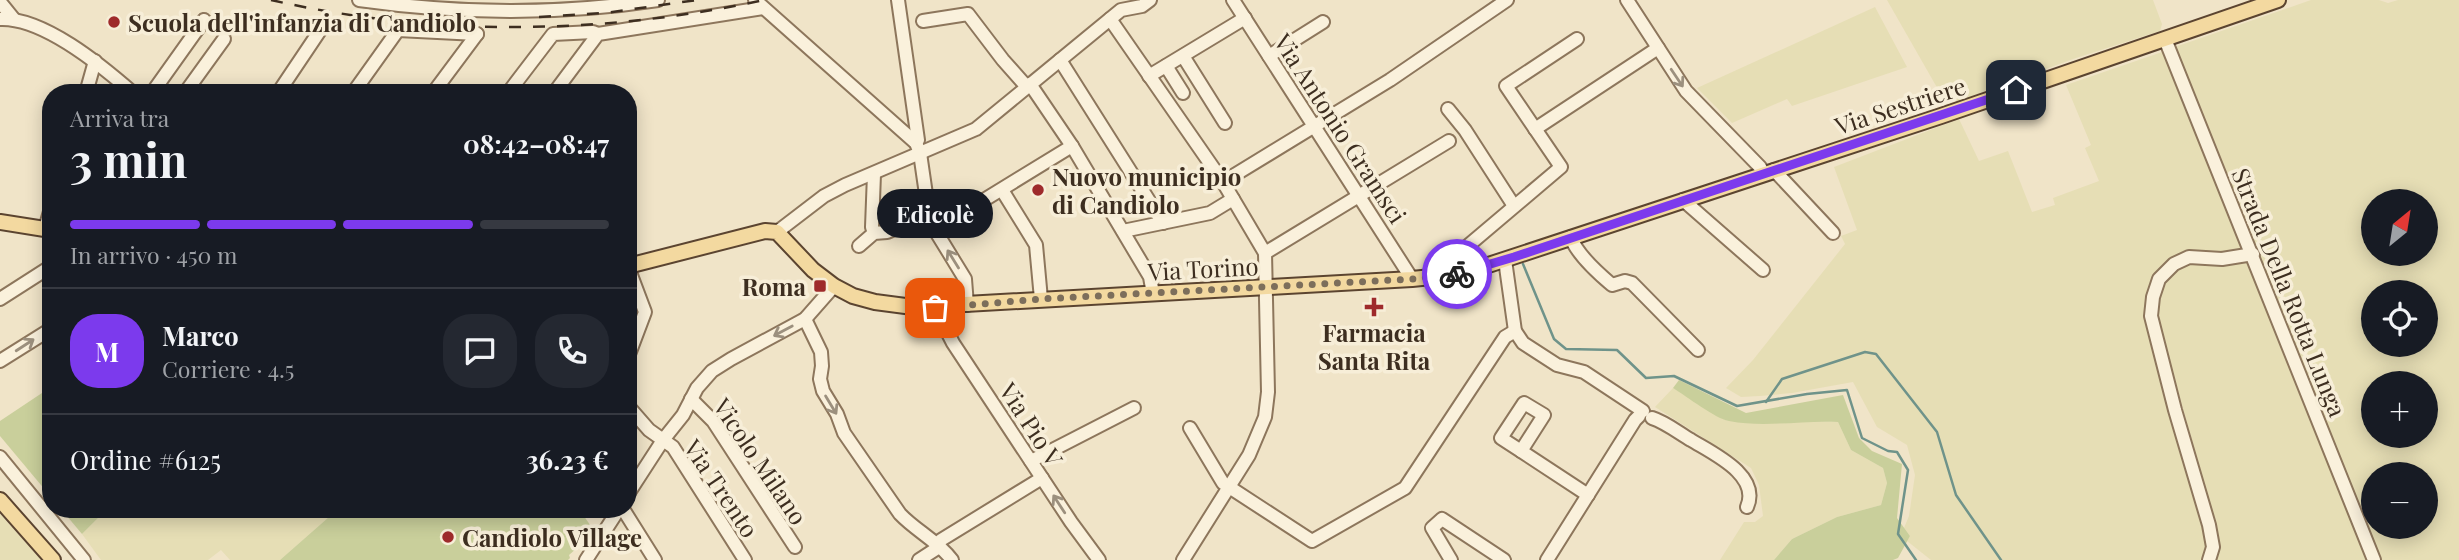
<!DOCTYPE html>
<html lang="it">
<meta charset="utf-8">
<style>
:root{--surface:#171b24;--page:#242831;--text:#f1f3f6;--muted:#9ea1a6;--line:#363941;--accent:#7c3aed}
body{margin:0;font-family:"Playfair Display",serif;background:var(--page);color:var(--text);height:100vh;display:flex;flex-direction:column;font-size:26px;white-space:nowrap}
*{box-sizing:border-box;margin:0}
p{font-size:23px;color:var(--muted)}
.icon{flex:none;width:38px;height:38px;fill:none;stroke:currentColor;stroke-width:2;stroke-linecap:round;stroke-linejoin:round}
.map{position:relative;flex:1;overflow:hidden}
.side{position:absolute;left:42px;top:84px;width:595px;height:434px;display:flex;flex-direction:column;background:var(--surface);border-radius:28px;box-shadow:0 4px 18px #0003}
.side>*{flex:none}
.needle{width:46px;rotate:30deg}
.buttons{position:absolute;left:2361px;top:189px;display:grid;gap:14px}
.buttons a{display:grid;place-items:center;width:77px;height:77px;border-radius:50%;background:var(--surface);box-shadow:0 4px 18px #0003;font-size:35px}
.pin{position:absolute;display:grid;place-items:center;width:60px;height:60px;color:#fff;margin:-30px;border-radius:14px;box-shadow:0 4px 10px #0006}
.courier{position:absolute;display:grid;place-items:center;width:70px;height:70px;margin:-35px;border:5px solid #7c3aed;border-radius:50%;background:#fff;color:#222;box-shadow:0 2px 9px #0007}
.bubble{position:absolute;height:49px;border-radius:24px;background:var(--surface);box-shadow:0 4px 18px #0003;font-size:23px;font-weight:700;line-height:49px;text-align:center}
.overview em{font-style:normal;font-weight:700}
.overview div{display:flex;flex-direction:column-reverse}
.overview{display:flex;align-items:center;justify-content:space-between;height:119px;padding:0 28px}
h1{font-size:46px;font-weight:700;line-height:52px}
.bar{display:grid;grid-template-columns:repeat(4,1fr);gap:10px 7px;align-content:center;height:84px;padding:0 28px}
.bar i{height:9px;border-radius:5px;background:var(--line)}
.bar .on{background:var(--accent)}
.bar p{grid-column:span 4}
.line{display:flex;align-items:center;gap:18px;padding:0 28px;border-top:2px solid var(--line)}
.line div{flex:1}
.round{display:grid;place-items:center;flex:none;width:74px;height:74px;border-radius:28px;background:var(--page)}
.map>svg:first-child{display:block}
.farmland{fill:#e6deb5;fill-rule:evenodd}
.green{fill:#c9cf9b}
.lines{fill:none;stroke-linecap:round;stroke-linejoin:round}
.stream{stroke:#6f938a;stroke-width:2.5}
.minor-casing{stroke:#8d765c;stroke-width:16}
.major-casing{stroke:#5b4430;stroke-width:18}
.minor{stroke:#faf1dc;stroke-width:12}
.major{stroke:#f3d9a0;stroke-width:14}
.rail{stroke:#3d2e20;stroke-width:2.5;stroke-dasharray:12 12;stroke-linecap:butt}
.oneway{stroke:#9c907e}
.done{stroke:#7c6e5b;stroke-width:7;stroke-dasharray:0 12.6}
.route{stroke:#7c3aed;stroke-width:9}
.poi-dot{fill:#9e2a2b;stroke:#f7eed8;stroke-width:2.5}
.labels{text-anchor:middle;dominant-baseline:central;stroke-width:7;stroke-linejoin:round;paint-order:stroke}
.poi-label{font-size:24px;font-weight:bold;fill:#3d2e20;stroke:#f7eed8;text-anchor:start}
.street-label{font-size:24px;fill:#3d2e20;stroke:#f7eed8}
</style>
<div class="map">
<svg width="2459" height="560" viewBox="0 0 2459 560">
<rect width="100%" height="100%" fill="#f0e4c8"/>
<!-- farmland -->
<g class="farmland">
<polygon points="1887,0 2153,0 2162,24 2160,31 2076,58 1947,105"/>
<path d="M2311,0h68l9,3 10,-3h61v560h-78l-206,-513zM2373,201h53v53h-53zM2373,292h53v53h-53zM2373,383h53v53h-53zM2373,474h53v53h-53z"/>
<polygon points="1875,7 1907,67 1792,106 1787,99 1732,123 1697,88"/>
<polygon points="2168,50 2242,237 2239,253 2181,252 2157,274 2150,289 2205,515 2208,550 2205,560 1931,560 1907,541 1910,536 1904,528 1909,516 1915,475 1907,445 1877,427 1853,382 1792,393 1760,396 1741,397 1726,388 1753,360 1845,244 1841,236 1857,230 1834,167 1959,119 1979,161 2008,151 2032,212 2055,205 2053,198 2099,181 2085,148 2091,145 2066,85"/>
<polygon points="2186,261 2249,261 2369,560 2216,560 2219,552 2212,513 2160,326 2158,300 2165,278"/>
<polygon points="1673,388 1727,421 1838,422 1851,450 1883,468 1887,483 1881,505 1837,517 1792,539 1774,560 1720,560 1744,522 1755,522 1763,516 1759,485 1751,468 1655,407"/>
<polygon points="107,509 338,509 280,560 230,560 221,550 208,560 101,560 82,534"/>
<polygon points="0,514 41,560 0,560"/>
</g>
<!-- green -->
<g class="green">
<path d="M1679,380l67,33 97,-18 16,43 13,13 30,13 -5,54 13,18 -12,22 -5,2h-119l18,-21 45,-22 44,-12 6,-22 -4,-15 -32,-18 -13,-28c-36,-2 -73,6 -109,-1 -13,-2 -43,-25 -56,-33z"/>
<polygon points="51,387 51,497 0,436 0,421"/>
<polygon points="61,509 107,509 82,534"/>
<polygon points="338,509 579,509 595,532 569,555 570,558 568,560 280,560"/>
</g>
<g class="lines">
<!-- stream -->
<g class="stream">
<polyline points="1523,264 1554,339 1566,349 1617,350 1646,378 1674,376 1737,406 1807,394 1847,390 1862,438 1888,451 1897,452 1908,470 1898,534 1916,560"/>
<polyline points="1766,402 1782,379 1865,352 1876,354 1937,432 1956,495 2001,560"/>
</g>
<!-- minor casing -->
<g class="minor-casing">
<g id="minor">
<path d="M359,0c99,14 200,15 299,0"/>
<polyline points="755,0 916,143 920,153 929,215 935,230 965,279 967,305"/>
<polyline points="898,0 918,140 916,143"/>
<polyline points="1233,0 1412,279"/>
<polyline points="1627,0 1686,91 1760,167 1763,173"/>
<polyline points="0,2 13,18"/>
<path d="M0,19c43,-2 101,46 133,74"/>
<polyline points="1110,19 1223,182 1265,253 1268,392 1265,417 1249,455 1183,560"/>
<polyline points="923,21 968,14 1003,60 1027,87"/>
<polyline points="2165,39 2374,560"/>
<polyline points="1183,56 1225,123"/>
<polyline points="1269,56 1323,22"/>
<polyline points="1060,60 1163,223"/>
<polyline points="1166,66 1183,93"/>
<polyline points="1149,76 1245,18"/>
<polyline points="1030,84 1072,146 1150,277 1153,294"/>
<polyline points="86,93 95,61"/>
<polyline points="152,93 204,20"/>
<polyline points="185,93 224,39"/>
<polyline points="278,93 325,23"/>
<polyline points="353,93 398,30 477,34"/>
<polyline points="433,93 477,34"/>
<polyline points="508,93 553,34 593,32 598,34"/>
<polyline points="554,93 598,34 763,8"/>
<polyline points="1448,109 1465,130 1514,206"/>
<polyline points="1535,129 1658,48"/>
<polyline points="1774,170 1833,233"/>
<polyline points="874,174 872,227 874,233"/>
<polyline points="1223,182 1390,80 1507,0"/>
<polyline points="1002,190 1036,245 1041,299"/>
<polyline points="1683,200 1763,270"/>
<polyline points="45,229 51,208"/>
<polyline points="935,230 1072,146"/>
<polyline points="1123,231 1210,213 1233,199"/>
<polyline points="777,232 824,196 845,185 976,129 1121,10 1142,6 1150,0"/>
<path d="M1571,237c5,17 28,37 41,48l13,-4 7,2 66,67"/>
<polyline points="859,246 874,233 887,232 929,215"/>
<polyline points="1265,253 1449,141"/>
<polyline points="1505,260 1515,331 1523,343 1557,365 1584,372 1643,411"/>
<polyline points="628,267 645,312 628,357"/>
<polyline points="1431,277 1561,167 1506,86 1577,39"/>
<polyline points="0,299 50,267"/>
<polyline points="935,308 953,343 1071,522 1099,560"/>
<path d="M805,319l16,33 1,14 -2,13 3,12 14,23 7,19 56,81c16,17 38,27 52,46"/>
<polyline points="0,361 51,329"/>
<polyline points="691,399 713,421 795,547"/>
<polygon points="1524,403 1544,415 1521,451 1501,438"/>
<polyline points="628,406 649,430 673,447 745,560"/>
<path d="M1652,418c13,4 27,15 39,22 21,13 70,35 56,67"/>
<polyline points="1190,428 1223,483 1312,541 1405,488 1505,337 1515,331"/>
<polyline points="1521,451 1588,495"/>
<polyline points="0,457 84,560"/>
<polyline points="1031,461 1134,408"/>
<polyline points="628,494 663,440 683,415 697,388 712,371 731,359 805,319 834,286"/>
<polyline points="623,509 655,560"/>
<polyline points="586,560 619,509"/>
<polyline points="919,560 936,549 941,540 1042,478"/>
<polyline points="1451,560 1432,528 1442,519 1504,560"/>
<polyline points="1547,560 1635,420 1639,416"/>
<polyline points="2209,560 2213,547 2209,525 2175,410 2151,316 2153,297 2159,279 2174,264 2189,257 2222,259 2253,254"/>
</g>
</g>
<!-- major casing -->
<g class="major-casing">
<g id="major">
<polyline points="0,222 51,230"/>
<polyline points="628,266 765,231 777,232 813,270 834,286 853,296 875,302 913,307 1412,279 1461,274 1941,116 2278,0"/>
<polyline points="0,500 53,560"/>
</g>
</g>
<!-- minor -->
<use href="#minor" class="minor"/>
<!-- major -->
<use href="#major" class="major"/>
<!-- rail -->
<g class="rail">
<path d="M271,0c162,37 330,35 493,0"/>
<polyline points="539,17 605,13 697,0"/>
</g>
</g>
<!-- one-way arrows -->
<defs><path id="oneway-shaft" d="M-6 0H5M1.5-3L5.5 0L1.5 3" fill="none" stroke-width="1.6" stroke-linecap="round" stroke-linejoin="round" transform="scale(1.75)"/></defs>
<g class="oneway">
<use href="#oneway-shaft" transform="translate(1677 78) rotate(56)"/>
<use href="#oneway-shaft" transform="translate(953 259) rotate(-122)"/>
<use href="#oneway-shaft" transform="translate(783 331) rotate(152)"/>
<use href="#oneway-shaft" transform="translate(25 345) rotate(-33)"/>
<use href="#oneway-shaft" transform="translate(831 405) rotate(59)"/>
<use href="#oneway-shaft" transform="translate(1059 504) rotate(-123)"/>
</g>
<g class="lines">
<!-- done -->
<polyline class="done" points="935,308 1041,299 1412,279 1457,274"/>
<!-- route -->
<polyline class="route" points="1457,274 1514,257 2016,90"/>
</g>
<!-- markers -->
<g class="poi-dot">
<circle cx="114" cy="22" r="7"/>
<circle cx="1038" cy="190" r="7"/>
<rect x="813" y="279" width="14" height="14" rx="3.5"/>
<path d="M1370.5 296.5h7v7h7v7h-7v7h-7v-7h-7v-7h7z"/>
<circle cx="448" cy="537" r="7"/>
</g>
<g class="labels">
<!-- poi labels -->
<g class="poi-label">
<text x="128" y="22">Scuola dell'infanzia di Candiolo</text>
<text x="1052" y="176">Nuovo municipio<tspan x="1052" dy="28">di Candiolo</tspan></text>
<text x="806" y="286" text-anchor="end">Roma</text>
<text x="1374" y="332" text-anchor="middle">Farmacia<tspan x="1374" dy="28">Santa Rita</tspan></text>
<text x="462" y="537">Candiolo Village</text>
</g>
<!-- street labels -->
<g class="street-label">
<text transform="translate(1900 105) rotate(-18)">Via Sestriere</text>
<text transform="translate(1341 128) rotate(57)">Via Antonio Gramsci</text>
<text transform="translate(1203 268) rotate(-3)">Via Torino</text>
<text transform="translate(2290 292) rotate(68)">Strada Della Rotta Lunga</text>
<text transform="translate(1032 424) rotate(57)">Via Pio V</text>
<text transform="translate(761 461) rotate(56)">Vicolo Milano</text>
<text transform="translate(722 488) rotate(56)">Via Trento</text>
</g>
</g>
</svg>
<div class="buttons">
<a><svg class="needle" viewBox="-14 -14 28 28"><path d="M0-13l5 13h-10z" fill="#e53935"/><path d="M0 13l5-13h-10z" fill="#9ea1a6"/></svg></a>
<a><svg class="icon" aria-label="locate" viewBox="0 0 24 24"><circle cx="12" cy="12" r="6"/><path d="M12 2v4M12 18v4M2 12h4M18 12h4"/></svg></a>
<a>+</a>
<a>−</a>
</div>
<div class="pin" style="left:935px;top:308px;background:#ea580c"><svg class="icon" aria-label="bag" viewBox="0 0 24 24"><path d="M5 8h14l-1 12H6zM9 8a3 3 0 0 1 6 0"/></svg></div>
<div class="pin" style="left:2016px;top:90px;background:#1f2937"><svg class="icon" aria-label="home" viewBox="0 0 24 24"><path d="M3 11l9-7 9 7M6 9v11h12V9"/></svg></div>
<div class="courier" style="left:1457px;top:274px"><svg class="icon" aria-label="bike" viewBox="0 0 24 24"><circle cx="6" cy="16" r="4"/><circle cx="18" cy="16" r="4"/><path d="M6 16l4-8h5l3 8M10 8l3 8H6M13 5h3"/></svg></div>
<div class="bubble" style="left:877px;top:189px;width:116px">Edicolè</div>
<section class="side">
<div class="overview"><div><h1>3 min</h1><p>Arriva tra</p></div><em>08:42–08:47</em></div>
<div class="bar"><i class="on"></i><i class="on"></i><i class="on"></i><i></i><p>In arrivo · 450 m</p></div>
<div class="line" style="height:126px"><b class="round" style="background:var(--accent);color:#fff">M</b><div><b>Marco</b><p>Corriere · 4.5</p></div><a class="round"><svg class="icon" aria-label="chat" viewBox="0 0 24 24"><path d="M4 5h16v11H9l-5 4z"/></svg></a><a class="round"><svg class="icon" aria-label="phone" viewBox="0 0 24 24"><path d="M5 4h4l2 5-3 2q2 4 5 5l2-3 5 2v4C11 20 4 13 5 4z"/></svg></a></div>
<div class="line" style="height:91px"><div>Ordine #6125</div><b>36.23 €</b></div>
</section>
</div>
